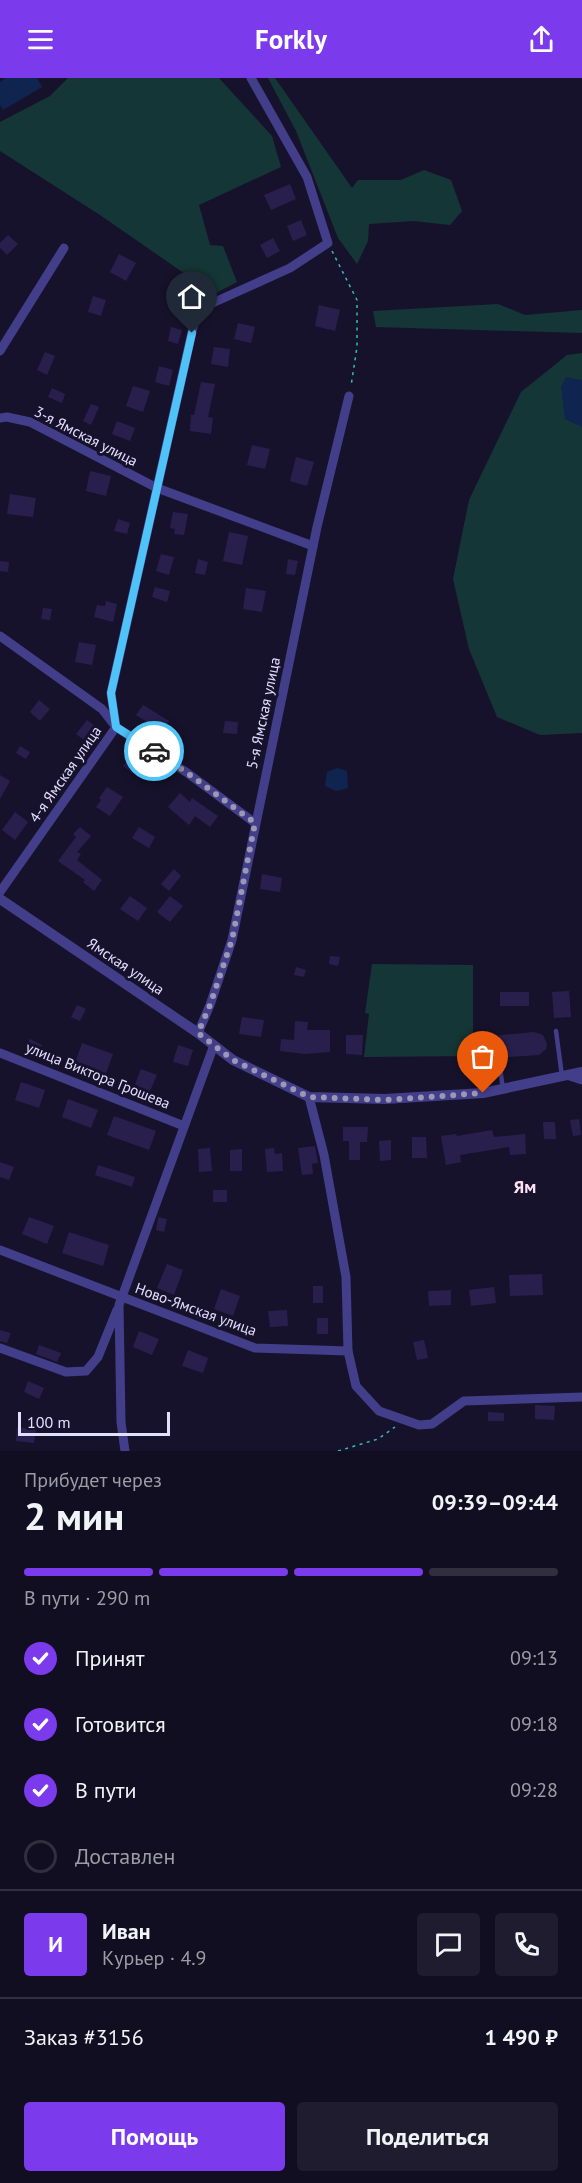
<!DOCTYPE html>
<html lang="ru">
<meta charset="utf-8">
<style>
:root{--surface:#110e21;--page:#1e1c2e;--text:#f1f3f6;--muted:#9c9ca5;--line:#302e3f;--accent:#7c3aed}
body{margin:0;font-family:"PT Sans",sans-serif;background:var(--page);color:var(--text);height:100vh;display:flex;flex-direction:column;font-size:22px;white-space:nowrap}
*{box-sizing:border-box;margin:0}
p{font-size:20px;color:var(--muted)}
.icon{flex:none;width:33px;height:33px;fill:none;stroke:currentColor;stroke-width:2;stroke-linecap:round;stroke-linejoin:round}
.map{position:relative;height:1373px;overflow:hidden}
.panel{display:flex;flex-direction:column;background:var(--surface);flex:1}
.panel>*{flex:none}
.scale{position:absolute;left:18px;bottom:15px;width:152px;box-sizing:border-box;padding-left:6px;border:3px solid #e2defe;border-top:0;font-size:16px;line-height:21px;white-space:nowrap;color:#e2defe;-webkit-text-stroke:4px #17122c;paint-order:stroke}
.pin{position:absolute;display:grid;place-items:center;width:51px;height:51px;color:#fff;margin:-62px -26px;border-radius:50% 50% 50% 0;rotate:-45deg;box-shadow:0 0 6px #0007}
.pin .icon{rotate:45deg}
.courier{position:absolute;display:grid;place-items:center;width:60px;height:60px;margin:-30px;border:4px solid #4fc3f7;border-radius:50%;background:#fff;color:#222;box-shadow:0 2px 8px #0007}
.headline em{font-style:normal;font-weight:700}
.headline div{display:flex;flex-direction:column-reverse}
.headline{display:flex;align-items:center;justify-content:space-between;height:102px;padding:0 24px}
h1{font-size:39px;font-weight:700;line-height:45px}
.bar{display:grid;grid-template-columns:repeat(4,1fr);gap:9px 6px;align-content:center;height:72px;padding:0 24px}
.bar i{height:8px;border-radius:4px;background:var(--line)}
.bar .current{background:var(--accent)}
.bar p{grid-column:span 4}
.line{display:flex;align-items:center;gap:15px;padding:0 24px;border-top:2px solid var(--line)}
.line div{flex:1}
.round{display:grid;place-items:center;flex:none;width:63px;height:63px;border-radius:6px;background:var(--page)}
ol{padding:0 24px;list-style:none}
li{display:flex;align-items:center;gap:18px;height:66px}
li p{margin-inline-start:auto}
li .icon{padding:6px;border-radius:50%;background:var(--accent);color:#fff;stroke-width:4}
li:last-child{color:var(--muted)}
li i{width:33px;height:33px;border:3px solid var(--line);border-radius:50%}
.primary-button{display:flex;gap:12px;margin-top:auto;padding:12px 24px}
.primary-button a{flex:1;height:69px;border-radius:6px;background:var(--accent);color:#fff;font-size:24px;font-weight:700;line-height:69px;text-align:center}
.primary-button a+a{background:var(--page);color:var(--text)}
header{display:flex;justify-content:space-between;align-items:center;height:78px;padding:0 24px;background:var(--accent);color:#fff;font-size:27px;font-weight:700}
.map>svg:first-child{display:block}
.green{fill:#153636}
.water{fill:#0f254f}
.building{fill:#291f4d}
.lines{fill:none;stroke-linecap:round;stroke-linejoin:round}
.path{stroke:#34bdb7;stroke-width:1.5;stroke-dasharray:3 4.5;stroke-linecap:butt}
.service{stroke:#433e8a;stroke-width:4.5}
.minor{stroke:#433e8a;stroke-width:9}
.tertiary{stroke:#433e8a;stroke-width:10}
.done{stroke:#9b97b4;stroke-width:6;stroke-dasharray:0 10.8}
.route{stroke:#4fc3f7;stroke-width:8}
.labels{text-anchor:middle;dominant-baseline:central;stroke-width:6;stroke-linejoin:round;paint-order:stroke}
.street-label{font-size:15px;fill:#e2defe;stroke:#17122c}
.quarter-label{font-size:18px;font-weight:bold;fill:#fee0f3;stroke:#17122c}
</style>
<header><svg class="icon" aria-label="menu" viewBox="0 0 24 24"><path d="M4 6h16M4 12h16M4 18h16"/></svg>Forkly<svg class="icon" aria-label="share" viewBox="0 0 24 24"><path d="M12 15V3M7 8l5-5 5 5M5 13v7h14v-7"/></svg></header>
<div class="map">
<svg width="582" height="1373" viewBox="0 0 582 1373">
<rect width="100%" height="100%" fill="#17122c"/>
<!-- green -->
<g class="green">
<polygon points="68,0 219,0 272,58 281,89 199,127 210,167 223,168 237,204 214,216 100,137 0,73 0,44 50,18"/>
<polygon points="268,0 275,0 352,110 358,102 401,102 424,92 451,102 462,133 450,147 414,143 369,146 368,163 357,186 338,160 296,53"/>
<polygon points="498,226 525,237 582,232 582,255 376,249 373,233"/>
<polygon points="582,275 582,655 540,657 497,639 469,571 453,501 469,422 521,314 567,277"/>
<polygon points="372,886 473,887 473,978 364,979 369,936 365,935"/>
</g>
<!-- water -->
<g class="water">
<polygon points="6,0 37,0 42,9 3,32 0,27 0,4"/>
<polygon points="566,299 582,302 582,349 565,341 561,309"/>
<polygon points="337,690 347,693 348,710 336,713 325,708 327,694"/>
</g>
<!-- building -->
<g class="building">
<polygon points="290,106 296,121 271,132 264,117"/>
<polygon points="301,142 307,157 293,163 287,148"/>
<polygon points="8,157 18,166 7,177 0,170 0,165"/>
<polygon points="273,160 280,173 267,180 260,167"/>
<polygon points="119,176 136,185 126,203 110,194"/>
<polygon points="93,218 106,222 101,238 88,234"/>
<polygon points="319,227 340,232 335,253 315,248"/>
<polygon points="238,245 255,249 251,265 234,261"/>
<polygon points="171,249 182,252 178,266 168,263"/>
<polygon points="214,269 230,271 228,289 211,286"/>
<polygon points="45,274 55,278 47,297 37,292"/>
<polygon points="159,288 173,292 169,308 155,304"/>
<polygon points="201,304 215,306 208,339 213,340 211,356 190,353 191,337 194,337"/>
<polygon points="133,308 150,313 143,334 126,328"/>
<polygon points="52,310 65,316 62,325 48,319"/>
<polygon points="91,326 99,329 91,347 83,343"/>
<polygon points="117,343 135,350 130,363 112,356"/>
<polygon points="252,367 270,371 265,391 247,387"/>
<polygon points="296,379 314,384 307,408 290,403"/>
<polygon points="90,393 111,398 106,418 86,413"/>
<polygon points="10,416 36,420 33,439 7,436"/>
<polygon points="173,434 188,436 184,457 174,456 175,451 170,450"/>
<polygon points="118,441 130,445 127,456 114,453"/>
<polygon points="229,454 248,458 242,487 223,483"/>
<polygon points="161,476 174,479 169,497 156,493"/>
<polygon points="198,481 208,484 205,497 195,495"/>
<polygon points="288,481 298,483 295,497 286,496"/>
<polygon points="0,483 9,484 8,494 0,493"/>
<polygon points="155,509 170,513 167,524 152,519"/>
<polygon points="246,510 266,513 262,534 243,531"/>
<polygon points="106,523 117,526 113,544 94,539 97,527 105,528"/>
<polygon points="43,530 52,531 50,542 41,541"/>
<polygon points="79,564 96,567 92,587 75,584"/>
<polygon points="39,622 50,631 40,643 30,634"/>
<polygon points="143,627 169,643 162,654 136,637"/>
<polygon points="87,642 103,654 92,668 76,656"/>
<polygon points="225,643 238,644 237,656 223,655"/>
<polygon points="20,668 30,674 26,681 16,675"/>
<polygon points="131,678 152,694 147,701 133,691 131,694 123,688"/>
<polygon points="0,697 10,703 0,721"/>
<polygon points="107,709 123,719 110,738 96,729 101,722 99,720"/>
<polygon points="180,715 190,724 192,720 218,738 210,749 195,738 189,747 168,729"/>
<polygon points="15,734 28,744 15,762 2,752"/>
<polygon points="80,749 91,758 77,774 81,776 77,782 102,802 94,813 83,804 85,802 58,783 76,759 73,756"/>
<polygon points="139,749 155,759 149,770 132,760"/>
<polygon points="174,791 181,798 169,813 161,806"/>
<polygon points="262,796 282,800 280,814 260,811"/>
<polygon points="130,818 147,830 138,843 120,831"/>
<polygon points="170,818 183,828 170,844 157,834"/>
<polygon points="330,878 340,879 338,888 329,886"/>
<polygon points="296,889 306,892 304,899 294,897"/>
<polygon points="569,913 571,939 554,940 552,914"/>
<rect x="500" y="914" width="29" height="14"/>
<polygon points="77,927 86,931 80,943 71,939"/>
<polygon points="242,939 264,942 261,959 239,956"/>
<polygon points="295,943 308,944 307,952 330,952 330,974 305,976 280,973 281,961 294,962"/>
<polygon points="534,954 543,957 547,966 546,971 539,977 508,979 508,977 492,977 491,958"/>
<polygon points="346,957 363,957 362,977 346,976"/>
<polygon points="30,961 42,967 36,979 24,974"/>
<polygon points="82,965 113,976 105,998 74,988"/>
<polygon points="178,967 193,972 188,988 173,984"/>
<polygon points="141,991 157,997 149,1015 134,1009"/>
<polygon points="21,1004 45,1012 39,1030 15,1022"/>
<polygon points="68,1021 98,1032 91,1050 62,1039"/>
<polygon points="114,1038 156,1053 149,1072 107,1057"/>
<polygon points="579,1041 581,1057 573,1058 570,1042"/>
<polygon points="543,1044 555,1044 556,1061 544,1061"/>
<polygon points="343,1049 368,1049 367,1064 360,1064 360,1082 349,1082 349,1063 343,1063"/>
<polygon points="492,1052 494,1059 525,1056 526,1076 510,1077 509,1069 460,1077 461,1084 446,1087 441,1058 456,1056 457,1058"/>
<polygon points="412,1059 426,1059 427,1080 412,1080"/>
<polygon points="391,1062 391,1082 380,1083 379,1063"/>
<polygon points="315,1068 318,1085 312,1086 313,1096 302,1097 298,1070"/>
<polygon points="210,1070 212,1093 199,1094 198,1071"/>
<polygon points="274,1070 275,1076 282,1075 283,1093 267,1094 265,1071"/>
<polygon points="242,1071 242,1093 230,1093 230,1072"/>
<polygon points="0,1084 14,1089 9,1102 0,1099"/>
<polygon points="98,1087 135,1099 132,1109 95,1097"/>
<rect x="213" y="1112" width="14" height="12"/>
<polygon points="29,1139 54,1148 47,1166 22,1156"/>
<polygon points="158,1139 167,1141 164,1154 156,1152"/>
<polygon points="69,1154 109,1167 103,1188 62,1175"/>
<polygon points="167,1186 183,1192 174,1217 157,1210"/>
<polygon points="542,1196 543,1217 510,1218 509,1197"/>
<rect x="313" y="1208" width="10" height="17"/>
<polygon points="494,1209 496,1225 471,1228 469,1212"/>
<polygon points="221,1211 240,1218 233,1238 214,1231"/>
<polygon points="451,1212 451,1227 429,1228 428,1213"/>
<polygon points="287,1232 288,1248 270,1249 268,1233"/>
<rect x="317" y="1240" width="11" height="16"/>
<polygon points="0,1252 11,1255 7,1265 0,1263"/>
<polygon points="139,1253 159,1261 152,1277 133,1269"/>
<polygon points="424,1262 428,1280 417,1282 413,1264"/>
<polygon points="39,1267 61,1275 57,1284 36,1276"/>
<polygon points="188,1272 208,1280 203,1295 182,1288"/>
<polygon points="28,1303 44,1310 39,1321 24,1314"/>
<polygon points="535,1327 555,1328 554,1342 535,1341"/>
<polygon points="488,1334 504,1335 504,1343 488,1343"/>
<polygon points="17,1349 36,1352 34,1365 16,1363"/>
</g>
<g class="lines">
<!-- path -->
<g class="path">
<polyline points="332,173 357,222 357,269 351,308"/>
<polyline points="338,1373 378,1361 395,1349"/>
</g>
<!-- service -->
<g class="service">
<polyline points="556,953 562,998"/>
<polyline points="500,990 503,1011"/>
</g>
<!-- minor -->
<g class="minor">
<polyline points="0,273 64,170"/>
<polyline points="0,340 7,339 30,344 157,410 313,468"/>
<polyline points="0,558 102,631 116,649 186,694 255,745"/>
<polyline points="0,814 116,649 111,615 197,232 290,190 328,165 307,99 251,0"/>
<polyline points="198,955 210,927 232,862 317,449 349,318"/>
<polyline points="0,975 184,1048"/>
<polyline points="570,998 582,1002"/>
<polyline points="0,1172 255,1270 348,1273 346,1199 324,1077 309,1019"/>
<polyline points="0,1270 66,1294 86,1293 98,1279 117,1232"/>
<polyline points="348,1273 356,1308 379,1333 419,1347 432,1346 464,1323 582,1319"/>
<polyline points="125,1373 121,1344 119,1227 214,967"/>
</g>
<!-- tertiary -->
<polyline class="tertiary" points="0,821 198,955 233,982 309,1019 385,1021 483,1015 582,994"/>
</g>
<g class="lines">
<!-- done -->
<polyline class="done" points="154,673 186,694 255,745 232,862 210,927 198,955 233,982 309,1019 385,1022 483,1015"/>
<!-- route -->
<polyline class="route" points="154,673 116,649 111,615 192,255"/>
</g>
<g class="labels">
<!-- street labels -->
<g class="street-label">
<text transform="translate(86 358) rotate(27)">3-я Ямская улица</text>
<text transform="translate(263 635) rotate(-78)">5-я Ямская улица</text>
<text transform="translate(65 696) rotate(-55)">4-я Ямская улица</text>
<text transform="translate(126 888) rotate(34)">Ямская улица</text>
<text transform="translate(98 997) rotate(22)">улица Виктора Грошева</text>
<text transform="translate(196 1231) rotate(20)">Ново-Ямская улица</text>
</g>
<!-- quarter labels -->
<g class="quarter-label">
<text x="525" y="1108">Ям</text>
</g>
</g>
</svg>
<div class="scale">100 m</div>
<div class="pin" style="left:483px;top:1015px;background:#ea580c"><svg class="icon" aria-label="bag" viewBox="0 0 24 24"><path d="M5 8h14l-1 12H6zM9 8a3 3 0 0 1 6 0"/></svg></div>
<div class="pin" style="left:192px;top:255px;background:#1f2937"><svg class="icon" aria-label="home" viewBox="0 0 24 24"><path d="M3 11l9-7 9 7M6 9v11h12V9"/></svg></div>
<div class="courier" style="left:154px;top:673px"><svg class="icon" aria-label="car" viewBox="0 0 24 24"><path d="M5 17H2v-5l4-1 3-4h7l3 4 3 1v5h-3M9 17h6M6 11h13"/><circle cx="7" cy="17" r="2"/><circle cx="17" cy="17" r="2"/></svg></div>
</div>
<section class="panel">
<div class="headline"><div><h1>2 мин</h1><p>Прибудет через</p></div><em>09:39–09:44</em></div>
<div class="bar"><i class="current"></i><i class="current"></i><i class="current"></i><i></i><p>В пути · 290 m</p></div>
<ol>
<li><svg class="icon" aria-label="check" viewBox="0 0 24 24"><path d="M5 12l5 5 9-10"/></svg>Принят<p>09:13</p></li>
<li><svg class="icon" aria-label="check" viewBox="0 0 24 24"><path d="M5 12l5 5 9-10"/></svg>Готовится<p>09:18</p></li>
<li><svg class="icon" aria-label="check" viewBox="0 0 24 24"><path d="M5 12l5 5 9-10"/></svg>В пути<p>09:28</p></li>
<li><i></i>Доставлен</li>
</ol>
<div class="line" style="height:108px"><b class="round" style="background:var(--accent);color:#fff">И</b><div><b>Иван</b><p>Курьер · 4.9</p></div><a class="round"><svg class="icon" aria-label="chat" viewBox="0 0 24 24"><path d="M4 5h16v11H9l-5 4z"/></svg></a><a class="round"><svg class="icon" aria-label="phone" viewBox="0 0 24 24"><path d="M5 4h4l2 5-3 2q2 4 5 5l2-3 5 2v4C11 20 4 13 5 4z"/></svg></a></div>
<div class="line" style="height:78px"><div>Заказ #3156</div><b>1 490 ₽</b></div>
<div class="primary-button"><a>Помощь</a><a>Поделиться</a></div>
</section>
